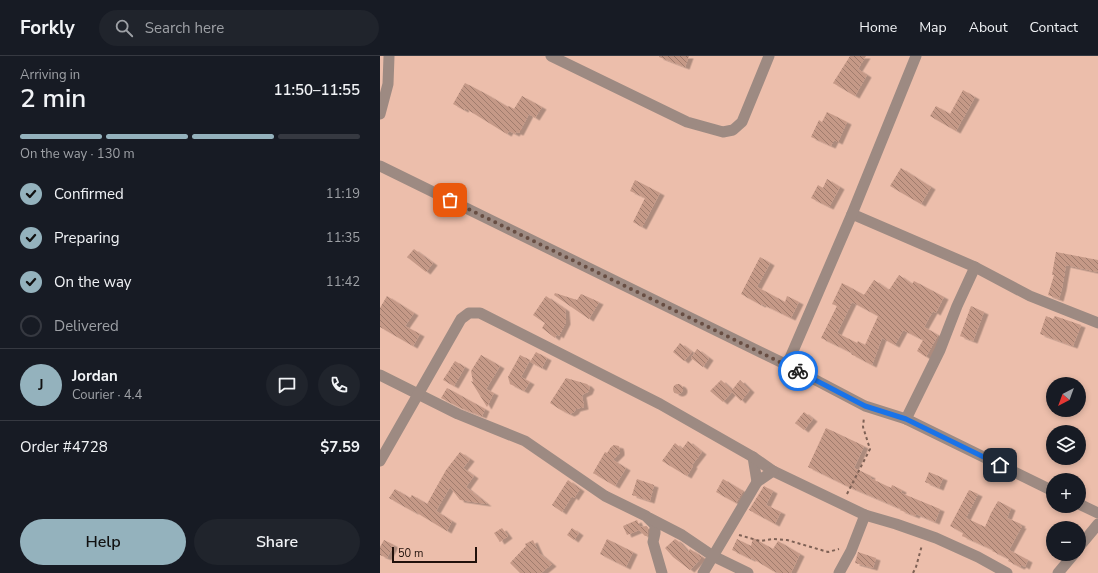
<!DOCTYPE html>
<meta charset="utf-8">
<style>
:root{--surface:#171b24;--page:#20242c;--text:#f1f3f6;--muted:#9ea1a6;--line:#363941;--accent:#94b2bd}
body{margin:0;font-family:"Nunito Sans",sans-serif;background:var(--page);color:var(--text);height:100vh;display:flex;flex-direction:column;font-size:15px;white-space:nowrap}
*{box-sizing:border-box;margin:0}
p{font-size:13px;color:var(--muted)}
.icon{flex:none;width:22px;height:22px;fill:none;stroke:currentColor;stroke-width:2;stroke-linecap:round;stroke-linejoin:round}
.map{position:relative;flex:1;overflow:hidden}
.side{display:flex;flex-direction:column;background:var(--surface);width:380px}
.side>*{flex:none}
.needle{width:26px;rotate:221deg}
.controls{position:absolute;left:666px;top:321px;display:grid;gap:8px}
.controls a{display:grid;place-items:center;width:40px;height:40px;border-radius:50%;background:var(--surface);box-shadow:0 2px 6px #0003;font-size:20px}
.scale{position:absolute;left:12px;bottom:10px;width:85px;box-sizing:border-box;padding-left:4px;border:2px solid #21110b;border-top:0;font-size:11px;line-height:14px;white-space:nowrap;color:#21110b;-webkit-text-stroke:3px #ecbeab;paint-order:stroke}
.pin{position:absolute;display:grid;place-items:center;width:34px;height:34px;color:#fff;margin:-17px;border-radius:8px;box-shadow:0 2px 6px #0006}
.courier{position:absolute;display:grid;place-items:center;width:40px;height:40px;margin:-20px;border:3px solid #1a73e8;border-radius:50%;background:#fff;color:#222;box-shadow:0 1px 5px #0007}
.headline em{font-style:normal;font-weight:600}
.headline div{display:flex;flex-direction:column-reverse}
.headline{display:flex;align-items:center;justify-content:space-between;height:68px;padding:0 20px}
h1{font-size:26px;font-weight:600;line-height:30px}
.bar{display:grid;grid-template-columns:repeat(4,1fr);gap:6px 4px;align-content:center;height:48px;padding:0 20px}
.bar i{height:5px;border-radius:3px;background:var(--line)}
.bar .current{background:var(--accent)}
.bar p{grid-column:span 4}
.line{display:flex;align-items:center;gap:10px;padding:0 20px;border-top:1px solid var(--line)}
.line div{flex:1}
.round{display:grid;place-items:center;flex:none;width:42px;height:42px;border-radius:21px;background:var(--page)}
ol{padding:0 20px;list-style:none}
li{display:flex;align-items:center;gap:12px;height:44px}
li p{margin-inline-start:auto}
li .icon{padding:4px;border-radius:50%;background:var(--accent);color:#111;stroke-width:4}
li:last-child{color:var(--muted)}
li i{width:22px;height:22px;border:2px solid var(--line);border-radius:50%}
.button{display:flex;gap:8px;margin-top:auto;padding:8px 20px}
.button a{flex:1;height:46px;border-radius:24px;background:var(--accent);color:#111;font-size:16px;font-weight:600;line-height:46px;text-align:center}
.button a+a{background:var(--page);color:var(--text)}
header{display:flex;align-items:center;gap:24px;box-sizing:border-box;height:56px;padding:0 20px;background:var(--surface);border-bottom:1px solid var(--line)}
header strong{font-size:19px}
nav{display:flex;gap:22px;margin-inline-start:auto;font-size:14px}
.search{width:280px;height:36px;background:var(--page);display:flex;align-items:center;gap:10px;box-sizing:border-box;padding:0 14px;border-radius:22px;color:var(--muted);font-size:15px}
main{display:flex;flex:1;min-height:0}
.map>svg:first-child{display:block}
.building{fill:url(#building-back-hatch);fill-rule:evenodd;filter:url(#shadow)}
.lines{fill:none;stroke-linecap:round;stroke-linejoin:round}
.path{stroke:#7e6155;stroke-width:2;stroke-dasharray:3 3;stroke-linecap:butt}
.minor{stroke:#9d8a82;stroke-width:11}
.done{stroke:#684e43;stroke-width:4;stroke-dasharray:0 7.2}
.route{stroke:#1a73e8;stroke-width:5}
</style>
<header>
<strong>Forkly</strong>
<div class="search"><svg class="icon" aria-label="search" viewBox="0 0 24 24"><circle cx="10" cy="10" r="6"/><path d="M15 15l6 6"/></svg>Search here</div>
<nav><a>Home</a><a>Map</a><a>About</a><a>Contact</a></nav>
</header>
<main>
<section class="side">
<div class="headline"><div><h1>2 min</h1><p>Arriving in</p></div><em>11:50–11:55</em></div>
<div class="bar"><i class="current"></i><i class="current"></i><i class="current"></i><i></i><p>On the way · 130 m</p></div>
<ol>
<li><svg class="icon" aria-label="check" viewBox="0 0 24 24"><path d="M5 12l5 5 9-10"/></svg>Confirmed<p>11:19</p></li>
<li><svg class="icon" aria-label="check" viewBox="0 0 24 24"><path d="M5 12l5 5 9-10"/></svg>Preparing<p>11:35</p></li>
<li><svg class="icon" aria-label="check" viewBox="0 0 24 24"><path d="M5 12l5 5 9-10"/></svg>On the way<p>11:42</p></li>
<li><i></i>Delivered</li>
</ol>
<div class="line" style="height:72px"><b class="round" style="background:var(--accent);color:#111">J</b><div><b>Jordan</b><p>Courier · 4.4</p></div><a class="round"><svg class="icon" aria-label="chat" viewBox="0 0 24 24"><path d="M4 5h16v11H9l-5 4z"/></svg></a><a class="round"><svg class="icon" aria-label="phone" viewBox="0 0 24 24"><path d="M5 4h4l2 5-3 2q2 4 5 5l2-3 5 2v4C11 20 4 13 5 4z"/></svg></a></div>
<div class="line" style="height:52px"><div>Order #4728</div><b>$7.59</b></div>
<div class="button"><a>Help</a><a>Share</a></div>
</section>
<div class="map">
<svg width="718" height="517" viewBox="0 0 718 517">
<defs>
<pattern id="building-back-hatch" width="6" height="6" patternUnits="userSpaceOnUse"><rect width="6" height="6" fill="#c59987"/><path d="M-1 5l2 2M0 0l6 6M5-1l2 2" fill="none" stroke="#a07b6d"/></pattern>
<filter id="shadow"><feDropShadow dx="4.5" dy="2.5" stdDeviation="0" flood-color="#0004"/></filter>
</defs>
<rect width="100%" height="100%" fill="#ecbeab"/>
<!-- building -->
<g class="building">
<polygon points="279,0 309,0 305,11 279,1"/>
<polygon points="470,0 486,0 478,13 487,19 475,40 453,27"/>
<polygon points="85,27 106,38 128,51 129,50 134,53 142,40 162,51 155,62 149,58 139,77 136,76 135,78 129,75 127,78 85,52 84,54 73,48"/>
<polygon points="583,34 595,41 576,75 550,60 556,50 570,58"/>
<polygon points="447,56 467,66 458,86 454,84 451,90 431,81 439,64 442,66"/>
<polygon points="521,112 551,131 541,148 510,130"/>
<polygon points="447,123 460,131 449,151 431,142 438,129 443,132"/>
<polygon points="255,124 280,137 262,171 253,166 265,142 250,135"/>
<polygon points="34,193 53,207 46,216 27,201"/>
<polygon points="676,196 718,204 718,216 686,209 682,232 679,243 668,239 674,219 672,219"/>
<polygon points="380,201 390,207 377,231 405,246 407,240 419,246 411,262 382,248 381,249 361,238"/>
<path d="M519,219l13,9 2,-3 30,16 -8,16 -3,-2 -9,16 14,8 -12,22 -9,-6 6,-11 -20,-10 -8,15 -13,-7 -10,27 -21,-11 1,-1 -31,-15 16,-32 -5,-2 10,-21 22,12 10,-15 15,10zM472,246l26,14 -13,29 -7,-4 -1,2 -20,-10z"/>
<polygon points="175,237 197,244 201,238 219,246 209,263 174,239"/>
<polygon points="7,240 34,257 25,270 40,278 33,290 0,271 0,252"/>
<polygon points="166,240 185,253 186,266 179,280 177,278 175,282 162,272 165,267 153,259"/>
<polygon points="591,250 604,256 593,285 580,280"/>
<polygon points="666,260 673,263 675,260 701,269 693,290 660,278"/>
<polygon points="300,287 312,296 304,305 293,296"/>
<polygon points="317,293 329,302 323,311 311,302"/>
<polygon points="156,296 167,302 162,312 150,306"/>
<polygon points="101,299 120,310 106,333 114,337 107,351 91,325 93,326 91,315"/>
<polygon points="140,299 150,304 141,321 150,326 144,335 130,328 128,321"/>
<polygon points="75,305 85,311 74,330 63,324"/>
<polygon points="186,322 207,328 210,331 208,336 202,339 204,351 196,353 194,356 190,358 181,354 170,347"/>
<polygon points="341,324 352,334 360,324 370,334 361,345 352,336 343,346 330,335"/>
<circle cx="298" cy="333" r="5"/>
<polygon points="67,332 105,353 102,360 81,352 61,342"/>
<polygon points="424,356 433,363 424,374 415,367"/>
<polygon points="446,372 484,390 474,412 491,420 490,422 511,432 512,429 522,434 521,437 560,453 555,466 536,458 535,460 520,454 521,453 467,430 428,411"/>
<polygon points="308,385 322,396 312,409 313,410 307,420 282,405 295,387 302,393"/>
<polygon points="234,389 239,390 240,394 240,397 233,404 246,412 235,430 213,417 225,396 227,397 231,391"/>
<polygon points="80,396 90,403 83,412 94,420 86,431 107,448 80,444 70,431 56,455 72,465 67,475 34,455 34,456 9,442 15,433 30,442 32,439 47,448 66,414"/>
<polygon points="549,416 563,422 559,432 545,426"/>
<polygon points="257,423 274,429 270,445 252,439"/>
<polygon points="343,423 363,435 356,447 336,436"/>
<polygon points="188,424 200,433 194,442 192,440 182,456 172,449"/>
<polygon points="384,430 393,435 386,449 401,456 395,468 369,454"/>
<polygon points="589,434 598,438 586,462 605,471 611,457 618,445 631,452 627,462 641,468 640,470 642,470 629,494 648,504 645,511 642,509 640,511 628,505 629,503 612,495 613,494 582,480 583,477 570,470"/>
<polygon points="257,464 260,471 266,470 268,472 267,480 265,480 259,474 247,479 243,470"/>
<polygon points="122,472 128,480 120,486 114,477"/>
<polygon points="192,472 199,477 194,484 187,479"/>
<polygon points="373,482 393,493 398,485 420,498 411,517 399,517 393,515 372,502 371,503 352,494 357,483 371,490"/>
<polygon points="227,483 253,496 246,511 220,498"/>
<polygon points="295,483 298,485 308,496 310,493 322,501 310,514 293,501 285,492"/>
<polygon points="4,484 14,489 7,502 0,499 0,491"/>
<polygon points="153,484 159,497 172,508 161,517 140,517 130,507 146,490 145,488"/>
<polygon points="478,496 496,502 493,512 475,507"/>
</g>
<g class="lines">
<!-- path -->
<g class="path">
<polyline points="467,438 490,393 483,371 484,361"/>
<polyline points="359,479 380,485 393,483 407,484 448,496 459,493"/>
<polyline points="533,517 536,511 542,489"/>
</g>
<!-- minor -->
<g class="minor">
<polyline points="171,0 307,66 343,76 353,74 362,66 389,0"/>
<polyline points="0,58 8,28 9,0"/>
<polyline points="0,110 407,309 485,350 526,363 673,435"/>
<polyline points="472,158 595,211 650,240 718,267"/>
<polyline points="407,309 472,158 536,0"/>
<polyline points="0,319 78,358 145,385 225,440 266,460 275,469 275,477 273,486 282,517"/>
<polyline points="526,363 560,294 577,250 595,211"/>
<polyline points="373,401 377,426"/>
<polyline points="0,405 81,263 89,257 100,257 280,348 373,401 393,415 485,459 516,468 556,482 598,501 627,517"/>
<polyline points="699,448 718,457"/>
<polyline points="269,462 302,479 333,500 368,517"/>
<polyline points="699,491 718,468"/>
<polyline points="323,517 377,426 393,415"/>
<polyline points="459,517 471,495 485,459"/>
<polyline points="678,517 694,498"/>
</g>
</g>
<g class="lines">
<!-- done -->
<polyline class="done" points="70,144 418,315"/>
<!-- route -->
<polyline class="route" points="418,315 485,350 526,363 620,409"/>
</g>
</svg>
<div class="controls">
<a><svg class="needle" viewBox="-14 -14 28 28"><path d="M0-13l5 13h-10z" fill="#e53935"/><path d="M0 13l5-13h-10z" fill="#9ea1a6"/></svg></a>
<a><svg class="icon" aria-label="layers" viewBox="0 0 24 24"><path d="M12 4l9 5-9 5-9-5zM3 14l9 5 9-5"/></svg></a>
<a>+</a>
<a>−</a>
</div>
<div class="scale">50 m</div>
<div class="pin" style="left:70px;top:144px;background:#ea580c"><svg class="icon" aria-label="bag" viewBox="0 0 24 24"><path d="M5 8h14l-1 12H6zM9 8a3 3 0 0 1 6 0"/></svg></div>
<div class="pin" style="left:620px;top:409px;background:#1f2937"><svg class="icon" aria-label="home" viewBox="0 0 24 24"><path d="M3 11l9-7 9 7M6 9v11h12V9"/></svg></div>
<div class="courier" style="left:418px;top:315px"><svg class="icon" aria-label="bike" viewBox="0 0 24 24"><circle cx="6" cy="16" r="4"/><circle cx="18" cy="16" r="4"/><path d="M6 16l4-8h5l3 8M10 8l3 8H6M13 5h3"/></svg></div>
</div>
</main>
